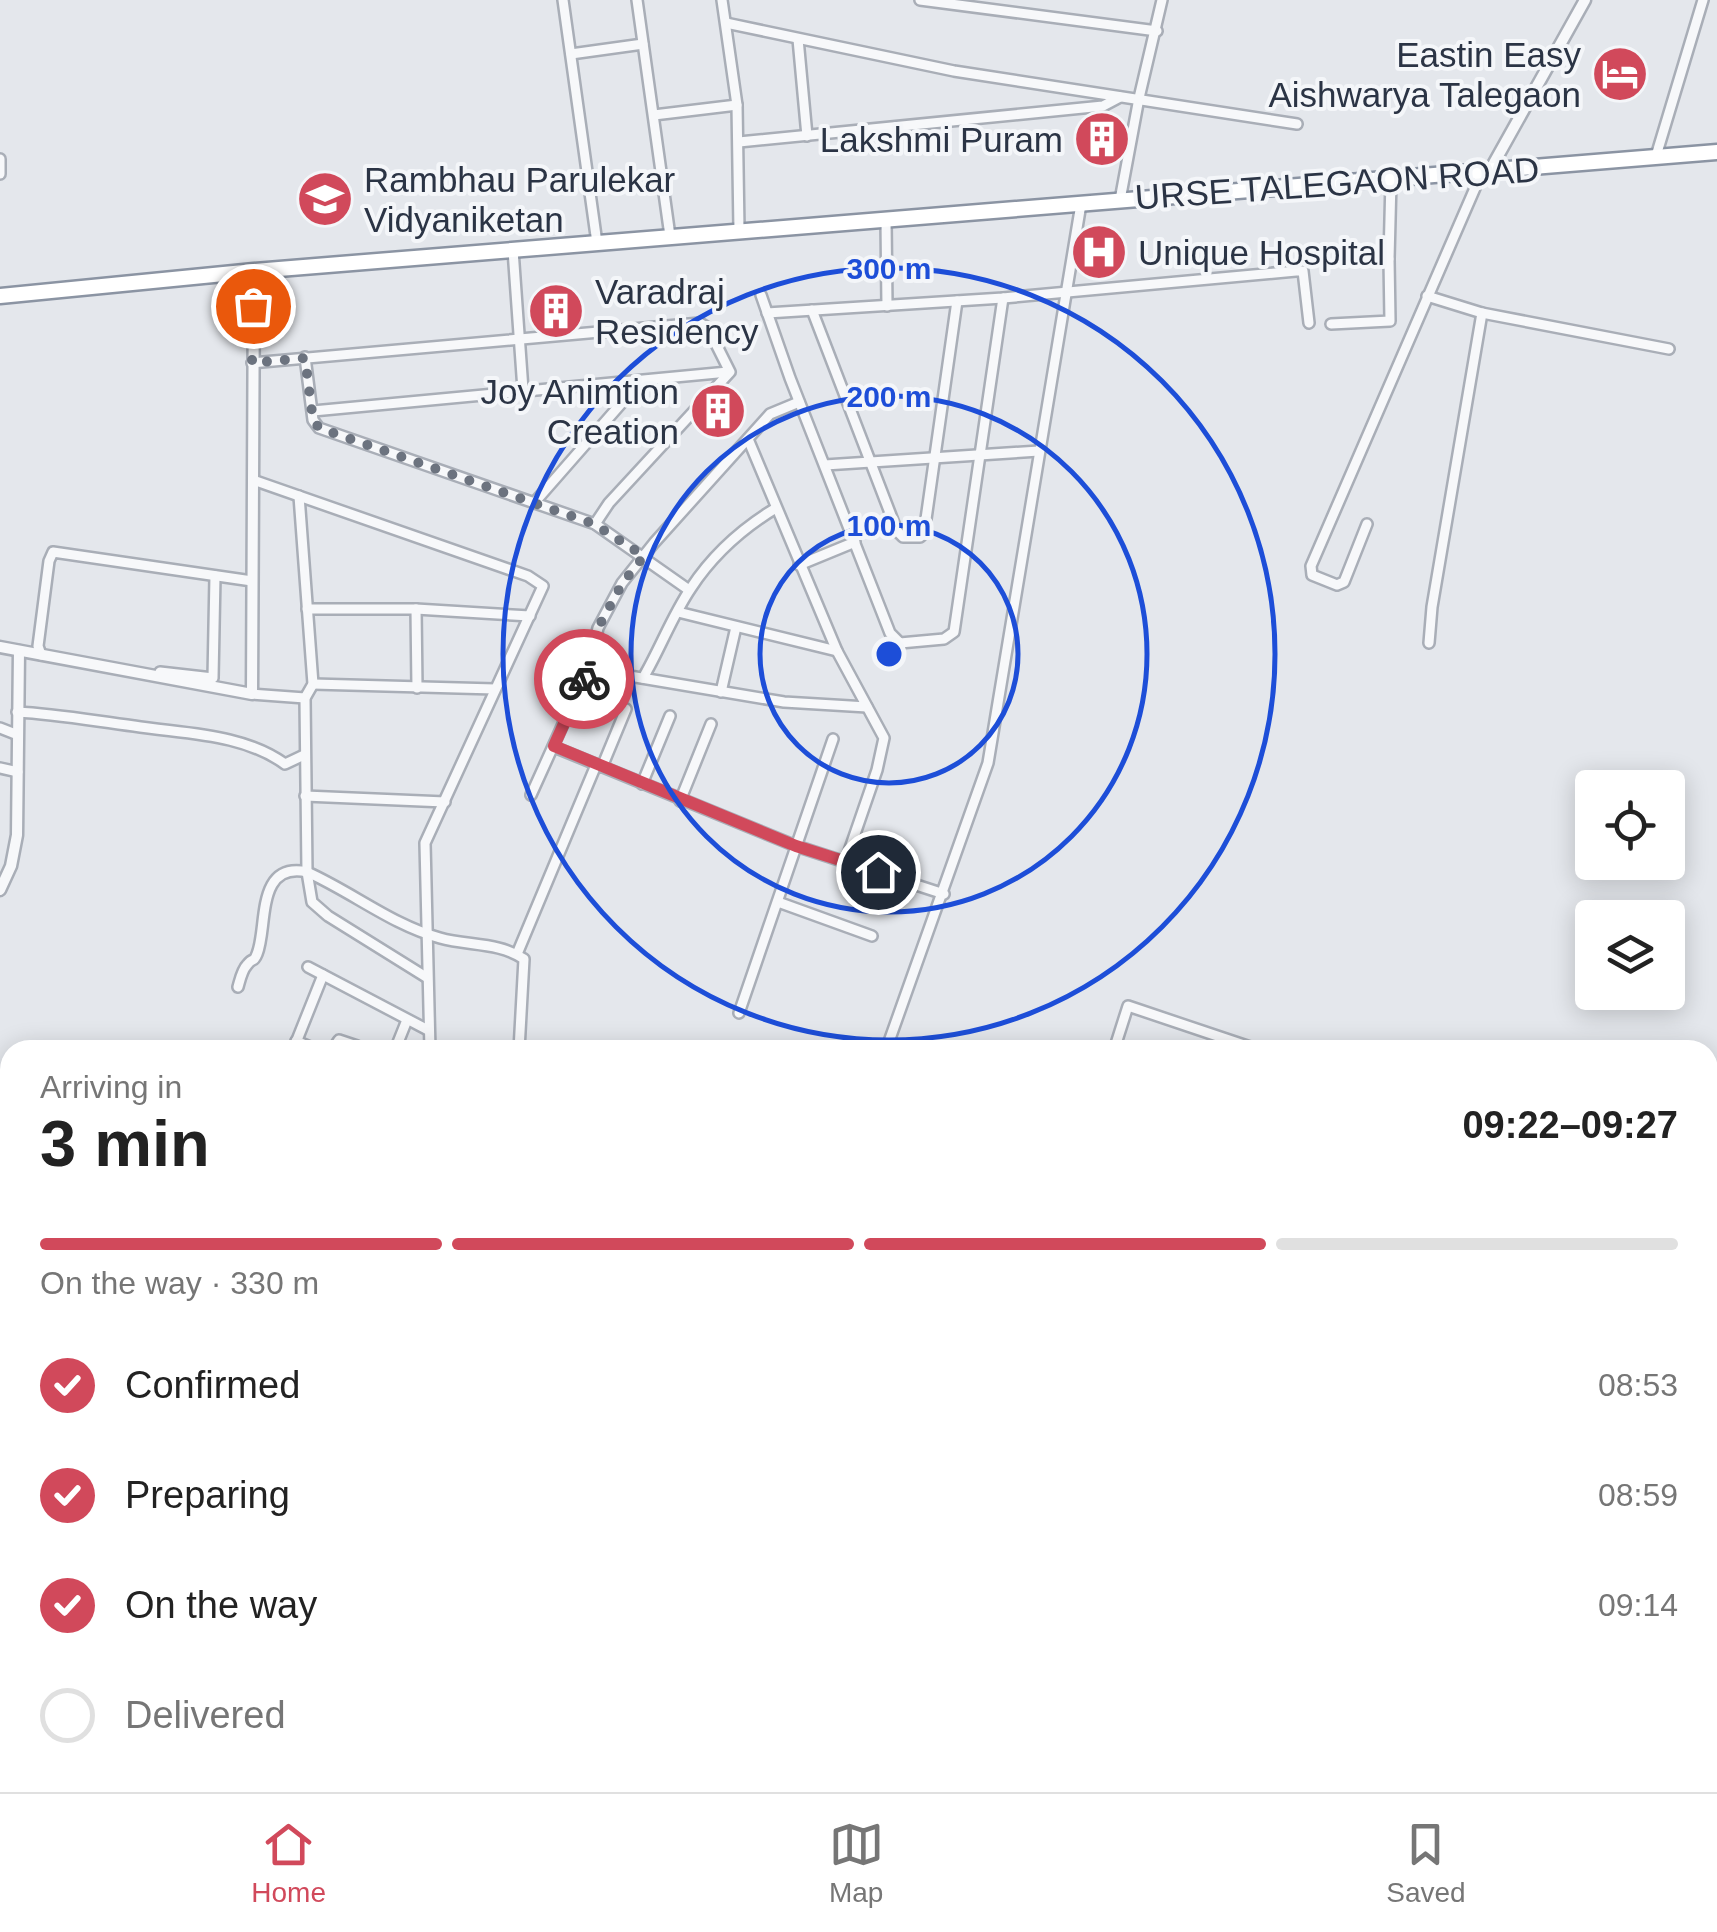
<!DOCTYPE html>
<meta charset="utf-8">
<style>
:root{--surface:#fff;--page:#f6f6f6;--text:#222;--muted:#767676;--line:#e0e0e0;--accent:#d1495b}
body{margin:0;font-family:Helvetica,sans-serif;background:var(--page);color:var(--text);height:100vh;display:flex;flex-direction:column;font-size:38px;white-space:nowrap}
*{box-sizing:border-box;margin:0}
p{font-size:32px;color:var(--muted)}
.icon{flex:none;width:55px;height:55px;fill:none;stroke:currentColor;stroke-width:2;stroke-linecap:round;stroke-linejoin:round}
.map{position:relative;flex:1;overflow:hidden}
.side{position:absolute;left:0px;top:1040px;width:1718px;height:752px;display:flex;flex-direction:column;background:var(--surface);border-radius:30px 30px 0 0;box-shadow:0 5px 25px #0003}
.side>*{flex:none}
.fabs{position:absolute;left:1575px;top:770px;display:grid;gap:20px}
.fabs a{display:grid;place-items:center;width:110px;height:110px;border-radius:10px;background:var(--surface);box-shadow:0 5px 25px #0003;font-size:50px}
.pin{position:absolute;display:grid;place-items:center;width:85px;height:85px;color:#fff;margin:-42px;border:5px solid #fff;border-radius:50%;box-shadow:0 2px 10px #0007}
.courier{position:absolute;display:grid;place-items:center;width:100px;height:100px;margin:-50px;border:8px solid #d1495b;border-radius:50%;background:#fff;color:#222;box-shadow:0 2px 12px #0007}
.overview em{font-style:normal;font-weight:700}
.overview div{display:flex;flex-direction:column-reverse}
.overview{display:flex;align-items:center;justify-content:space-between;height:170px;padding:0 40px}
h1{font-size:65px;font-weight:700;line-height:75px}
.bar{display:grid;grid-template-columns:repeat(4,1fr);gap:15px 10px;align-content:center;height:120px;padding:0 40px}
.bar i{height:12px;border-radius:8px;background:var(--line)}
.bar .on{background:var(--accent)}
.bar p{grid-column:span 4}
ol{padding:0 40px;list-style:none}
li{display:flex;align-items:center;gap:30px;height:110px}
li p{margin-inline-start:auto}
li .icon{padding:10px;border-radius:50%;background:var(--accent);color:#fff;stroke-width:4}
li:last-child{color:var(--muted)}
li i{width:55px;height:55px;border:5px solid var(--line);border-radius:50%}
.dock{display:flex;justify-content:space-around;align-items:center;height:140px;border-top:2px solid var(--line);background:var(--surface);font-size:28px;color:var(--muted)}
.dock a{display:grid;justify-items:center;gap:5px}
.dock .on{color:var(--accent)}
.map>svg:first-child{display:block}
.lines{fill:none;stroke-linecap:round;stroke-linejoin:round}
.minor-casing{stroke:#a9aeb7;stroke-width:14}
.tertiary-casing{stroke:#a9aeb7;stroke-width:15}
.secondary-casing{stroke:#a9aeb7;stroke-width:16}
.trunk-casing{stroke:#8b94a3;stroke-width:19}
.minor{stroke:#f7f8fa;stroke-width:9}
.tertiary{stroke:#f7f8fa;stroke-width:10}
.secondary{stroke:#fff;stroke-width:11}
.trunk{stroke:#fff;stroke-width:14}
.rail{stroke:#7d8696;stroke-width:2.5;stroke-dasharray:5 10;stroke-linecap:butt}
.done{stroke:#6c737f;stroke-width:10;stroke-dasharray:0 18}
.route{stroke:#d1495b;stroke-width:12}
.ring{fill:none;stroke:#1d4ed8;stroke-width:5}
.labels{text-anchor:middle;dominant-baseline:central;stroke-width:8;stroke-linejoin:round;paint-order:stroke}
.poi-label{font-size:35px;fill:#2b3445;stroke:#f4f6f9;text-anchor:end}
.street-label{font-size:35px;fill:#2b3445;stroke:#f4f6f9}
.centre{fill:#1d4ed8;stroke:#f4f6f9;stroke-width:5}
.ring-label{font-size:30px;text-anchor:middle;font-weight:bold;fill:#1d4ed8;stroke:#f4f6f9;stroke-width:8;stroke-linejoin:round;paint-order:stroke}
</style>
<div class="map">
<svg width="1717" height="1792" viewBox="0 0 1717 1792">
<rect width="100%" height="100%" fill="#e4e7ec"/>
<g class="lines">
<!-- minor casing -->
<g class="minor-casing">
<g id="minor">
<polyline points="563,0 597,243"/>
<polyline points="637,0 670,236"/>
<polyline points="722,0 737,105 739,230"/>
<polyline points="920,0 1157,31"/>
<polyline points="726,23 954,71 1297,124"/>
<polyline points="798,39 807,136"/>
<polyline points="571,54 643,44"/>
<polyline points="654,115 737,105"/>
<polyline points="739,142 1103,106 1120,97"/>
<polyline points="1656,156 1703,0"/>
<polyline points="0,159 0,174"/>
<polyline points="1120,200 1139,98 1162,0"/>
<polyline points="886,221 887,306"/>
<polyline points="513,250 523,390"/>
<polyline points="1389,259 1391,180"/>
<polyline points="761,295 790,378 890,633 900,643 944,639 954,632 1003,298"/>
<polyline points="1427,296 1482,313 1669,349"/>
<polyline points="812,310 897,531 903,537 920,537 924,533 957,301"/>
<polyline points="767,313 1003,298 1296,271 1303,271 1309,323"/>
<polyline points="1331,324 1390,321 1389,259 1339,260"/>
<polyline points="305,357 313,420 319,428 595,524 689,590"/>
<polyline points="252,363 700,323 708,328 730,372 609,503 595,524"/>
<polyline points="313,411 728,372"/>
<polyline points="748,439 837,651 884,738 877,770 846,860"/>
<polyline points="825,465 1039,451"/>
<polyline points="253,480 528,576 543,586 425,843 430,1050"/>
<polyline points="299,496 313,684 305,698 307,872 312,902 328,916 426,977"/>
<polyline points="534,503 640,382"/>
<polyline points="1367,524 1344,582 1337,585 1312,575 1311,566 1482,172"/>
<polyline points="799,565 855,542"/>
<polyline points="307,609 416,609 530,616"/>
<polyline points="416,609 417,688"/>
<polyline points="678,612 837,651"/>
<polyline points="1429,643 1432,607 1482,313"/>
<polyline points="41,655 38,646 49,561 53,552 252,581"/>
<polyline points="588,669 784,702 867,707"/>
<polyline points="160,672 213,678 215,576"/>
<path d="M643,678c17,-29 29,-62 48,-90 21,-32 52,-60 85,-80"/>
<polyline points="313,684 495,689"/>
<polyline points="721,692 736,627"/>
<polyline points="252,694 305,698"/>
<path d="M17,712c40,2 77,9 117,14 50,8 108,7 151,38l19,-9"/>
<polyline points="0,728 18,735"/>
<polyline points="554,747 796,846 944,894"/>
<polyline points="602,767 626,709"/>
<polyline points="0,768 18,772"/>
<polyline points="642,784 670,716"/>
<polyline points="531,795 588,669 598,628 622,583 654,543 770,414 799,402"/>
<polyline points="305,796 445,802"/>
<polyline points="680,801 711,724"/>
<polyline points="778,902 872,936"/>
<polyline points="517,954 596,765"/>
<polyline points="308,967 428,1030"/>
<path d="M238,987c2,-7 4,-17 9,-22 7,-9 6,-1 10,-11 11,-26 -2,-93 50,-82 45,20 85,53 133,66 28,8 59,4 84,21l-5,91"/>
<polyline points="739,1013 833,739"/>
<polyline points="296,1041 317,1050"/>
<polyline points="293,1050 323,975"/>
<polyline points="332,1050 339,1040 357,1046 359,1050"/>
<polyline points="395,1050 407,1020"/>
<polyline points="886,1050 988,763 1081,204"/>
<polyline points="1114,1050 1128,1006 1259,1050"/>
<polyline points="1708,1179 1717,1182"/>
<polyline points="0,1596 10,1607"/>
<polyline points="0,1712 10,1704"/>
<polyline points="346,1782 354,1792"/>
<polyline points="1052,1782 1064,1792"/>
<polyline points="1153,1782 1163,1792"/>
<polyline points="181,1792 182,1782"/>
<polyline points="364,1792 375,1782"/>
<polyline points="942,1792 957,1782"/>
<polyline points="1036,1792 1038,1782"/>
</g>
</g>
<!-- tertiary casing -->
<g class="tertiary-casing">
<g id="tertiary">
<polyline points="1489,172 1585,0"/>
<polyline points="0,647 252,694 254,271"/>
<polyline points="0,890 11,866 17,835 19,651"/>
</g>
</g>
<!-- secondary casing -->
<g class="secondary-casing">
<g id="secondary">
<polyline points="0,1728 10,1739"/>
<polyline points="49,1782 58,1792"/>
</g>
</g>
<!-- trunk casing -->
<g class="trunk-casing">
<polyline id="trunk" points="0,296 254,271 1717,152"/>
</g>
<!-- minor -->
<use href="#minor" class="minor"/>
<!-- tertiary -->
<use href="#tertiary" class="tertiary"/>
<!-- secondary -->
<use href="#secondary" class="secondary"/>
<!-- trunk -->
<use href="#trunk" class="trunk"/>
<!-- rail -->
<g class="rail">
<polyline points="0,1222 10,1225"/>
<polyline points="1708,1417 1717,1417"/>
<polyline points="1645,1782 1656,1792"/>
</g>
</g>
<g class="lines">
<!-- done -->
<polyline class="done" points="253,306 252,363 305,358 313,420 319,428 594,524 644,556 622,584 598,628 584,679"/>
<!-- route -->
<polyline class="route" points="584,679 554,746 796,846 878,872"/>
</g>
<!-- distance rings -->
<g class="ring">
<circle cx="889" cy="654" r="129"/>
<circle cx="889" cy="654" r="258"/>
<circle cx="889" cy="654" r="386"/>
</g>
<!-- icons -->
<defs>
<g id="hotel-disc" transform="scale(2.875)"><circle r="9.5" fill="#d1495b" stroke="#f4f6f9"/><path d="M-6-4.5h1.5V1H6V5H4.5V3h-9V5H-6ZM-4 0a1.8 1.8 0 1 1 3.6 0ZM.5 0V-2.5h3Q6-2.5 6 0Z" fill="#fff"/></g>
<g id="building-disc" transform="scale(2.875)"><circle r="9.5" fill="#d1495b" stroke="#f4f6f9"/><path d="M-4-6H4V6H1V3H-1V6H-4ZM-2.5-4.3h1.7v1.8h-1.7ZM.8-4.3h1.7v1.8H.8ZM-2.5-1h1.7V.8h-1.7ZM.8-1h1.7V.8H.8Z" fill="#fff"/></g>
<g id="school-disc" transform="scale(2.875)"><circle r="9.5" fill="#d1495b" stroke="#f4f6f9"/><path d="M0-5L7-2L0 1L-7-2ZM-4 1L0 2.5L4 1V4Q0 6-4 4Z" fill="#fff"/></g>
<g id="hospital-disc" transform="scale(2.875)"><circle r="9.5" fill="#d1495b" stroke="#f4f6f9"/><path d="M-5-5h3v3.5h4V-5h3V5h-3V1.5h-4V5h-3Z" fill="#fff"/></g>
</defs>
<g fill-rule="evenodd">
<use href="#hotel-disc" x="1620" y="74"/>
<use href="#building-disc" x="1102" y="139"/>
<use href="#school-disc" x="325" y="199"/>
<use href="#hospital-disc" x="1099" y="252"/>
<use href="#building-disc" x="556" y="311"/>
<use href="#building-disc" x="718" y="411"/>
</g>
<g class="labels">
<!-- poi labels -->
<g class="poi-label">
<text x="1581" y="54">Eastin Easy<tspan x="1581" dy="40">Aishwarya Talegaon</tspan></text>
<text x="1063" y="139">Lakshmi Puram</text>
<text x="364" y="179" text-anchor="start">Rambhau Parulekar<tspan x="364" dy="40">Vidyaniketan</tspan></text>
<text x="1138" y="252" text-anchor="start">Unique Hospital</text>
<text x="595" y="291" text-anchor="start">Varadraj<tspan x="595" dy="40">Residency</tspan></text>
<text x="679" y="391">Joy Animtion<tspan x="679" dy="40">Creation</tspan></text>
</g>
<!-- street labels -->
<g class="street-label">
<text transform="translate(1337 183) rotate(-4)">URSE TALEGAON ROAD</text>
</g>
</g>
<circle cx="889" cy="654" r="15" class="centre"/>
<g class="ring-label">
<text x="889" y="279">300 m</text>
<text x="889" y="407">200 m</text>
<text x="889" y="536">100 m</text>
</g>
</svg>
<div class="fabs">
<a><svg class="icon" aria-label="locate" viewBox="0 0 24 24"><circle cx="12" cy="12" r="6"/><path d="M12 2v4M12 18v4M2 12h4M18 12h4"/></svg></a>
<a><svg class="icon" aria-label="layers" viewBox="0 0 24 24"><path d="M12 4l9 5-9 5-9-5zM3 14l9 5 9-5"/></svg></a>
</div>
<div class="pin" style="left:253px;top:306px;background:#ea580c"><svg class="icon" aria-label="bag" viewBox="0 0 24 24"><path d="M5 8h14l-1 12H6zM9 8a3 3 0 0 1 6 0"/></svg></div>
<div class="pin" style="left:878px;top:872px;background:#1f2937"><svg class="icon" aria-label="home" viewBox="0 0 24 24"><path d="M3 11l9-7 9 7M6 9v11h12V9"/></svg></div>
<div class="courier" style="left:584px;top:679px"><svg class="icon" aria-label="bike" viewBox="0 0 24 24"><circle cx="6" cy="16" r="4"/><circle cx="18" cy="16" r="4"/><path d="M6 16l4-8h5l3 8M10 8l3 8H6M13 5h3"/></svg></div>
<section class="side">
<div class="overview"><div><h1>3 min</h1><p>Arriving in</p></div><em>09:22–09:27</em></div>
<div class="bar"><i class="on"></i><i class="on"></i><i class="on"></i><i></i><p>On the way · 330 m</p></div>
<ol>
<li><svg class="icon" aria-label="check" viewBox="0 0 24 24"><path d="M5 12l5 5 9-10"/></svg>Confirmed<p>08:53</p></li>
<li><svg class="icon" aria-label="check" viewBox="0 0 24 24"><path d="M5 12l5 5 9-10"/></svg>Preparing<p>08:59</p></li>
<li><svg class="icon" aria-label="check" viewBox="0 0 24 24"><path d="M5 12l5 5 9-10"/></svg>On the way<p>09:14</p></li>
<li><i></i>Delivered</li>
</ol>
</section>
</div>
<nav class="dock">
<a class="on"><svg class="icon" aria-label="home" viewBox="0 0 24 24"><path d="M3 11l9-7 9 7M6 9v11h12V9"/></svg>Home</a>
<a><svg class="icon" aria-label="map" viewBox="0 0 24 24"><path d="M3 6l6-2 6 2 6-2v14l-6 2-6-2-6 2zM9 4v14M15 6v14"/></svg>Map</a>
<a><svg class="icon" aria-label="saved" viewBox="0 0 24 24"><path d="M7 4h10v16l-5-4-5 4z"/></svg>Saved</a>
</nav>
